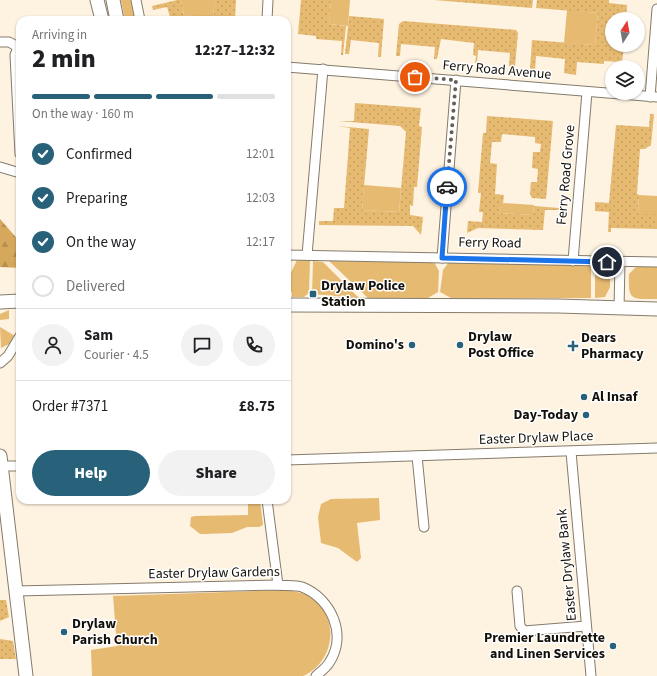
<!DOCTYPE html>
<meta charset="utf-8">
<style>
:root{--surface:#fff;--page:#f2f2f2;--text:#202124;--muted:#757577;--line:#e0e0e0;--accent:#27617a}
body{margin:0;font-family:"Source Sans 3",sans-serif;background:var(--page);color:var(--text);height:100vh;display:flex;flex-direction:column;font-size:15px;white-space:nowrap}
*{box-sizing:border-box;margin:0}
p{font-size:13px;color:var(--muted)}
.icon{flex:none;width:22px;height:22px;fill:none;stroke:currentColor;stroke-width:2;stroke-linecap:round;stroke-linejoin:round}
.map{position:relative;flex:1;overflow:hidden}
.details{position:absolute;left:16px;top:16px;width:275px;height:488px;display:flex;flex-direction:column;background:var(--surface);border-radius:12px;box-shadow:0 1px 3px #0004}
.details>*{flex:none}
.needle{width:26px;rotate:11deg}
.buttons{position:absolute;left:605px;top:12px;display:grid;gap:8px}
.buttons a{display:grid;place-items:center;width:40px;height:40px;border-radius:50%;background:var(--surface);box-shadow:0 1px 3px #0004;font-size:20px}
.pin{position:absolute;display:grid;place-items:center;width:34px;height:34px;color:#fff;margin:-17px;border:2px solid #fff;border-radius:50%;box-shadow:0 1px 4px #0007}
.courier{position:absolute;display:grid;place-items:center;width:40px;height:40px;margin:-20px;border:3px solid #1a73e8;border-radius:50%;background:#fff;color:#222;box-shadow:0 1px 5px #0007}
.head em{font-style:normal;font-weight:800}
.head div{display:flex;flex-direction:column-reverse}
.head{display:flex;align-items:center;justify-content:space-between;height:68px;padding:0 16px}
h1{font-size:26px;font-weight:800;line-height:30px}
.bar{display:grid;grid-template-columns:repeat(4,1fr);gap:6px 4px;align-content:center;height:48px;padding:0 16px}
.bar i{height:5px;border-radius:3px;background:var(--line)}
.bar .on{background:var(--accent)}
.bar p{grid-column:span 4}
.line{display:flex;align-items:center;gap:10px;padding:0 16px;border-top:1px solid var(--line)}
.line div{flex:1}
.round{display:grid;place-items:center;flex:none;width:42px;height:42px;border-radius:21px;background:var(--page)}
ol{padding:0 16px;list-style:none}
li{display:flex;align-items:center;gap:12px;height:44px}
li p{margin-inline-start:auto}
li .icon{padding:4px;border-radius:50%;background:var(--accent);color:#fff;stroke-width:4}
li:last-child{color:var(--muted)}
li i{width:22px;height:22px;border:2px solid var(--line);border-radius:50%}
.action{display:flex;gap:8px;margin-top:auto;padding:8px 16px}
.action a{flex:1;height:46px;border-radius:24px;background:var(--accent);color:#fff;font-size:16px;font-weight:800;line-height:46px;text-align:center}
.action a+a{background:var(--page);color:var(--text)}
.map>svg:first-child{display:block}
.grass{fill:#e7ba72}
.forest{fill:url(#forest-firs)}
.garden{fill:url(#garden-dots)}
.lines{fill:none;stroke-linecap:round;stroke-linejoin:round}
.street-casing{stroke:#857b6b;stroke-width:11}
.secondary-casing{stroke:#857b6b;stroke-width:15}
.street{stroke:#fff;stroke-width:9}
.secondary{stroke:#fff;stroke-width:13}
.done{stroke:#655e54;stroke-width:4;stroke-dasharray:0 7.2}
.route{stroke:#1a73e8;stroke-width:5}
.poi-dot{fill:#27617a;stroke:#fff;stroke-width:1.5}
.labels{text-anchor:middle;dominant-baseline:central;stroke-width:3;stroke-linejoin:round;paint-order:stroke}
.street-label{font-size:14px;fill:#130f09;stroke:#fff}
.poi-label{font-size:14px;font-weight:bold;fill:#130f09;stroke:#fff;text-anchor:start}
</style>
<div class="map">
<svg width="657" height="676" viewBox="0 0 657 676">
<defs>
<pattern id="forest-firs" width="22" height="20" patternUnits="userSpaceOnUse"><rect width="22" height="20" fill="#d5a85c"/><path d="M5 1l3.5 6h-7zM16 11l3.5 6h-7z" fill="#b68f4f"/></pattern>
<pattern id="garden-dots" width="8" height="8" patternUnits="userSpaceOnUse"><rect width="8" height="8" fill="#e7ba72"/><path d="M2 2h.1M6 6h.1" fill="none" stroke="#c59f61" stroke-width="1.8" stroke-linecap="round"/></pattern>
</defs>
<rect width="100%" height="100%" fill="#fef2e0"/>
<!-- grass -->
<g class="grass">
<polygon points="121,0 132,0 136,20 125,20"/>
<polygon points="181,0 215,0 213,18 184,15"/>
<polygon points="331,0 350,0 348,26 329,24"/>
<polygon points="567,10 598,13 595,45 564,43"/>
<polygon points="364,185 401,188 399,212 362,210"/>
<polygon points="639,195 657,196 657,214 638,214"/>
<polygon points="503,203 534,205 533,215 498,213"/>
<polygon points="297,260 310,261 309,293 304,297 292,297 292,292 287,292 287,294 287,281"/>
<polygon points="313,261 323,262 359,298 312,294"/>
<polygon points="329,261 434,262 439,271 438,292 428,298 368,298"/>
<polygon points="449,262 591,265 591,298 451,298 440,292 443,270"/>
<path d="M638,265l19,1v33c-26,0 -29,2 -28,-25z"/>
<polygon points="595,266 605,268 610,273 610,287 605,297 595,298"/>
<polygon points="9,310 9,319 0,320 0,314"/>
<polygon points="0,327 15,336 11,343 1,348"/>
<polygon points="379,498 380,520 357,523 361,558 357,562 338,548 321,543 318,517 321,504 331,499"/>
<polygon points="248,500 260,500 263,525 259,527 247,527 232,533 204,534 200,534 190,526 191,517 195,516 248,515"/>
<path d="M283,590c10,1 20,2 29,8 29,20 22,65 -9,78h-211l-1,-26 26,-4 -4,-50z"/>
</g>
<!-- forest -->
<polygon class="forest" points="0,219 20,242 20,268 0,267"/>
<!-- garden -->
<g class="garden">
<polygon points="177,0 181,0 184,15 213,18 215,0 236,0 235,20 171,20 167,7 153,10 152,6"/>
<polygon points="301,0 331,0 329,24 346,26 343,55 341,55 342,41 316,39 316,36 298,34"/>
<polygon points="434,0 533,0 532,8"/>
<polygon points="537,0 609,0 609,3 627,5 626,19 612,19 612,45 624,45 622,62 604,61 604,64 577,62 576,75 564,73 565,59 536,56 535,70 530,69 532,40 595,45 598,13 536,8"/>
<polygon points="349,16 384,19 381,57 378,57 379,43 351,40 349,54 345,54"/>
<polygon points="403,21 516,30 518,33 515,66 509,66 510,53 478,50 477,63 475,63 476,56 473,55 474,43 441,39 437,59 434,59 435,47 401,44 400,56 396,56 399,24"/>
<polygon points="355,103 421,108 419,126 422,127 417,187 414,187 413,206 410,205 410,215 423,217 421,235 413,226 319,225 319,221 333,221 334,208 344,208 350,128 337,126 369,129 362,210 399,212 406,132 400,126 339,121 354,121"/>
<polygon points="650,114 654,114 651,145 645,149 640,149 637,194 639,195 638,214 657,214 657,229 611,228 611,232 608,232 609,212 595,211 595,202 609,203 616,125 649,127"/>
<polygon points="487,116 553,121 546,199 532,198 530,194 531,182 537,182 538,169 532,168 533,152 540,152 541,144 535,143 535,137 502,134 501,142 492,142 490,163 497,164 495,194 504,195 503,203 498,213 533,215 534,206 559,208 559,210 545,210 543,230 478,228 467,233 468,221 482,222 483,212 479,212 481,193 478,193 483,133 486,133"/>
<polygon points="0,600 6,600 9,617 0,621"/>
<polygon points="0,639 13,641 16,659 0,659"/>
</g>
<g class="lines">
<!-- street casing -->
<g class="street-casing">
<g id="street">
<polyline points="136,0 140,20"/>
<polyline points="267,20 268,0"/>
<polyline points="0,42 9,42 20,48"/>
<polyline points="18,47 15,55 20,154"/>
<polyline points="287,67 657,97"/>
<polyline points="650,97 657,9"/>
<polyline points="0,167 20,173"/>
<polyline points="287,255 657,262"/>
<polyline points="307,255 323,69"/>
<polyline points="442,258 456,80"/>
<polyline points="573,261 587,92"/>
<polyline points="619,309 620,262"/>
<polyline points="0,363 8,356 20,336"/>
<polyline points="571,452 591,676"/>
<polyline points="417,456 424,527"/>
<polyline points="287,460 657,448"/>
<polyline points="0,466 20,466"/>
<polyline points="267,500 278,585"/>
<path d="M16,591l262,-6c7,1 17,0 24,2 29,11 46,48 27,76 -3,5 -9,9 -13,13"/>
<polyline points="517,591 520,626 524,631 586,626"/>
</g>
</g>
<!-- secondary casing -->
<g class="secondary-casing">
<g id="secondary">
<polyline points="97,0 102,20"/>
<polyline points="113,0 117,20"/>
<polyline points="0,302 20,301"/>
<polyline points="287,305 558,306 657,309"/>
<polyline points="0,456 26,676"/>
</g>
</g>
<!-- street -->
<use href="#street" class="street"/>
<!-- secondary -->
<use href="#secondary" class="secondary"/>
</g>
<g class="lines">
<!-- done -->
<polyline class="done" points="415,77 456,80 447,187"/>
<!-- route -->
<polyline class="route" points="447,187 442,258 607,262"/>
</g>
<!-- markers -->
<g class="poi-dot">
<rect x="309" y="290" width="8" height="8" rx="2"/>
<circle cx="412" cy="345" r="4"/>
<circle cx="460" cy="345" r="4"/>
<path d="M571 340h4v4h4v4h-4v4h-4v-4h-4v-4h4z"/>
<circle cx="584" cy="397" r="4"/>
<circle cx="586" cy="415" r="4"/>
<circle cx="64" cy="632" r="4"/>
<circle cx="613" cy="646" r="4"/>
</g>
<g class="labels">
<!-- street labels -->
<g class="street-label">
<text transform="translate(497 70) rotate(5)">Ferry Road Avenue</text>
<text transform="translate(566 175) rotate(-85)">Ferry Road Grove</text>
<text transform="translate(490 243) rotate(1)">Ferry Road</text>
<text transform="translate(536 438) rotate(-2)">Easter Drylaw Place</text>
<text transform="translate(567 565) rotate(-95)">Easter Drylaw Bank</text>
<text transform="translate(214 573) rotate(-1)">Easter Drylaw Gardens</text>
</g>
<!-- poi labels -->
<g class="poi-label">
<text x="321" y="286">Drylaw Police<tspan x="321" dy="16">Station</tspan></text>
<text x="468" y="337">Drylaw<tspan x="468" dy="16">Post Office</tspan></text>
<text x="581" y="338">Dears<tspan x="581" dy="16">Pharmacy</tspan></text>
<text x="404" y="345" text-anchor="end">Domino's</text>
<text x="592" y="397">Al Insaf</text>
<text x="578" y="415" text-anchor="end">Day-Today</text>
<text x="72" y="624">Drylaw<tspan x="72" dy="16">Parish Church</tspan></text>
<text x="605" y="638" text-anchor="end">Premier Laundrette<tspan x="605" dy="16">and Linen Services</tspan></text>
</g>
</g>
</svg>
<div class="buttons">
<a><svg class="needle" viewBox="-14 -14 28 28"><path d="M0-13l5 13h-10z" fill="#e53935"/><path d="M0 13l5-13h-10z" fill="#757577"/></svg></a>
<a><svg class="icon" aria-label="layers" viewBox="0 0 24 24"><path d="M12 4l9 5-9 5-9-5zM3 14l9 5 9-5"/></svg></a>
</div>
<div class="pin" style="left:415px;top:77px;background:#ea580c"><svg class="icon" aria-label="bag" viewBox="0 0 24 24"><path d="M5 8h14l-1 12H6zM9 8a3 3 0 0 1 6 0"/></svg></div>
<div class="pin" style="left:607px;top:262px;background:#1f2937"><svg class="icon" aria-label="home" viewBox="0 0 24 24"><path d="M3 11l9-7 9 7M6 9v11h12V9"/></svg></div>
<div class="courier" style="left:447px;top:187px"><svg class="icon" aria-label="car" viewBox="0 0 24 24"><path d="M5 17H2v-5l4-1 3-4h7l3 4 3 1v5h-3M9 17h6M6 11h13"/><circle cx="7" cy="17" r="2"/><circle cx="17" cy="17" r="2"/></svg></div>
<section class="details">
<div class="head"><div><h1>2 min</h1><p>Arriving in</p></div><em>12:27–12:32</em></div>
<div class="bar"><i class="on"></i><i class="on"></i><i class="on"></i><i></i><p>On the way · 160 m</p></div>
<ol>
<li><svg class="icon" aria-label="check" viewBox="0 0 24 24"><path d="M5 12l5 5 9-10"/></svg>Confirmed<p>12:01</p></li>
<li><svg class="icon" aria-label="check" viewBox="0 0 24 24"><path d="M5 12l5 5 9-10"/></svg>Preparing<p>12:03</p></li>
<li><svg class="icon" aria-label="check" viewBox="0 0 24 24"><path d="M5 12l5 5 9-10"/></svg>On the way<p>12:17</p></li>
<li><i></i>Delivered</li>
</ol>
<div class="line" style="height:72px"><a class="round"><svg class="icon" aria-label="person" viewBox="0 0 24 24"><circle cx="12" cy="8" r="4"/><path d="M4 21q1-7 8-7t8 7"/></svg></a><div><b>Sam</b><p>Courier · 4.5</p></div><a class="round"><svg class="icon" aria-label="chat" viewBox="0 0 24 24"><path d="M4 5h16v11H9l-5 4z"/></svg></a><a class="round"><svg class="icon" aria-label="phone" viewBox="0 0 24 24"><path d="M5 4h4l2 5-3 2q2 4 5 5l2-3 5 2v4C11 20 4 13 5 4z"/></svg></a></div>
<div class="line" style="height:52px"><div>Order #7371</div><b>£8.75</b></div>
<div class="action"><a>Help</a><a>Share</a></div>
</section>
</div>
